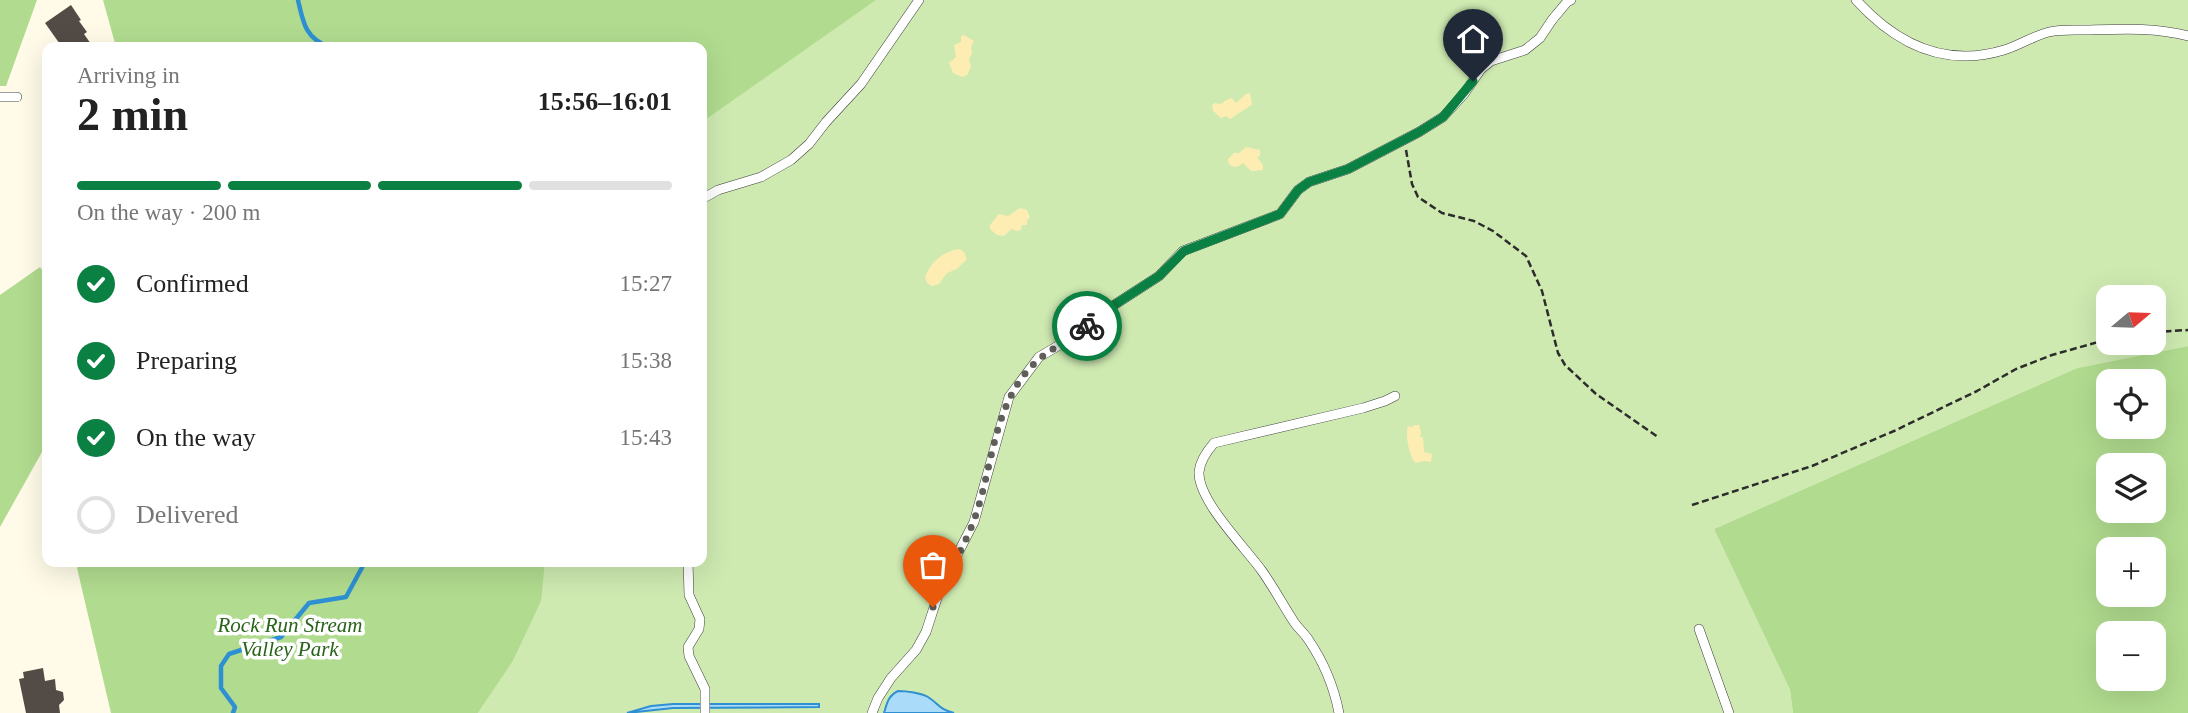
<!DOCTYPE html>
<meta charset="utf-8">
<style>
:root{--surface:#fff;--page:#f6f6f6;--text:#222;--muted:#767676;--line:#e0e0e0;--accent:#0b8043}
body{margin:0;font-family:Georgia,serif;background:var(--page);color:var(--text);height:100vh;display:flex;flex-direction:column;font-size:26px;white-space:nowrap}
*{box-sizing:border-box;margin:0}
p{font-size:23px;color:var(--muted)}
.icon{flex:none;width:38px;height:38px;fill:none;stroke:currentColor;stroke-width:2;stroke-linecap:round;stroke-linejoin:round}
.map{position:relative;flex:1;overflow:hidden}
.drawer{position:absolute;left:42px;top:42px;width:665px;height:525px;display:flex;flex-direction:column;background:var(--surface);border-radius:14px;box-shadow:0 7px 28px #0002}
.drawer>*{flex:none}
.needle{width:46px;rotate:71deg}
.buttons{position:absolute;left:2096px;top:285px;display:grid;gap:14px}
.buttons a{display:grid;place-items:center;width:70px;height:70px;border-radius:14px;background:var(--surface);box-shadow:0 7px 28px #0002;font-size:35px}
.pin{position:absolute;display:grid;place-items:center;width:60px;height:60px;color:#fff;margin:-72px -30px;border-radius:50% 50% 50% 0;rotate:-45deg;box-shadow:0 0 7px #0007}
.pin .icon{rotate:45deg}
.courier{position:absolute;display:grid;place-items:center;width:70px;height:70px;margin:-35px;border:5px solid #0b8043;border-radius:50%;background:#fff;color:#222;box-shadow:0 2px 9px #0007}
.summary em{font-style:normal;font-weight:800}
.summary div{display:flex;flex-direction:column-reverse}
.summary{display:flex;align-items:center;justify-content:space-between;height:119px;padding:0 35px}
h1{font-size:46px;font-weight:800;line-height:52px}
.bar{display:grid;grid-template-columns:repeat(4,1fr);gap:10px 7px;align-content:center;height:84px;padding:0 35px}
.bar i{height:9px;border-radius:5px;background:var(--line)}
.bar .on{background:var(--accent)}
.bar p{grid-column:span 4}
ol{padding:0 35px;list-style:none}
li{display:flex;align-items:center;gap:21px;height:77px}
li p{margin-inline-start:auto}
li .icon{padding:7px;border-radius:50%;background:var(--accent);color:#fff;stroke-width:4}
li:last-child{color:var(--muted)}
li i{width:38px;height:38px;border:4px solid var(--line);border-radius:50%}
.map>svg:first-child{display:block}
.green{fill:#ceeab1;fill-rule:evenodd}
.forest{fill:#b1dc8f;fill-rule:evenodd}
.sand{fill:#fdedb2}
.water{fill:#aadbf9;stroke:#2e90d3;stroke-width:2}
.lines{fill:none;stroke-linecap:round;stroke-linejoin:round}
.stream{stroke:#2e90d3;stroke-width:4.5}
.building{fill:#534c46}
.lane-casing{stroke:#3d3d3d;stroke-width:10}
.path{stroke:#2c2c2c;stroke-width:2.5;stroke-dasharray:7 3.5;stroke-linecap:butt}
.lane{stroke:#fff;stroke-width:9}
.done{stroke:#605e58;stroke-width:7;stroke-dasharray:0 12.6}
.route{stroke:#0b8043;stroke-width:9}
.labels{text-anchor:middle;dominant-baseline:central;stroke-width:7;stroke-linejoin:round;paint-order:stroke}
.park-label{font-size:21px;font-style:italic;fill:#286419;stroke:#fff}
</style>
<div class="map">
<svg width="2188" height="713" viewBox="0 0 2188 713">
<rect width="100%" height="100%" fill="#fffbe8"/>
<!-- green -->
<path class="green" d="M876,0h1312v346l-111,22 -363,161 76,161 3,23h-1315l35,-52 27,-60 5,-39h157v-515h-461l618,-36zM2109,298h45v45h-45z"/>
<!-- forest -->
<g class="forest">
<polygon points="0,0 37,0 6,86 0,86"/>
<polygon points="103,0 876,0 702,122 702,47 116,47"/>
<polygon points="40,267 47,277 47,443 0,527 0,295"/>
<path d="M2188,346v367h-395l-3,-23 -76,-161 363,-161zM2109,382h45v45h-45zM2109,466h45v45h-45zM2109,550h45v45h-45zM2109,634h45v45h-45z"/>
<polygon points="84,562 545,562 541,601 513,661 478,713 111,713 77,568"/>
</g>
<!-- sand -->
<g class="sand">
<polygon points="964,35 974,41 971,47 972,54 969,59 971,67 967,75 962,77 953,73 949,63 956,57 954,45 961,42 961,36"/>
<polygon points="1250,93 1252,104 1250,106 1230,119 1226,116 1221,118 1213,111 1212,105 1215,103 1221,104 1226,100 1232,98 1236,103 1246,94"/>
<polygon points="1246,147 1260,150 1260,156 1257,157 1263,165 1263,170 1251,171 1243,163 1237,167 1231,166 1228,162 1228,159 1234,153 1239,153"/>
<polygon points="1020,208 1027,210 1030,218 1027,220 1027,225 1022,225 1021,230 1017,231 1011,229 1004,236 997,235 990,229 990,225 999,214 1008,216"/>
<path d="M959,249l5,3 3,7 -10,10 -10,4 -8,11 -7,2 -5,-3 -2,-6c5,-14 18,-26 34,-28z"/>
<path d="M1414,425h5l2,7 -1,5h3l1,15 8,2 -1,8 -7,-1 -9,2c-6,-9 -10,-27 -7,-37l4,1z"/>
</g>
<!-- water -->
<g class="water">
<path d="M898,691c9,0 23,2 30,6 11,7 12,13 26,16h-70c3,-10 4,-17 14,-22z"/>
<polygon points="673,704 819,704 819,707 673,708 627,713 651,706"/>
</g>
<g class="lines">
<!-- stream -->
<g class="stream">
<path d="M298,0c5,22 7,38 31,47"/>
<polyline points="233,713 235,707 221,688 221,666 229,654 281,637 309,603 346,597 365,562"/>
</g>
</g>
<!-- building -->
<g class="building">
<polygon points="71,5 81,20 79,21 87,32 84,34 93,47 62,47 45,23"/>
<polygon points="43,668 45,681 55,679 56,690 63,692 64,700 59,705 60,713 26,713 19,679 24,678 23,672"/>
</g>
<g class="lines">
<!-- lane casing -->
<g class="lane-casing">
<g id="lane">
<path d="M1856,0c40,44 89,68 148,50 16,-5 29,-14 45,-18 12,-3 26,-2 38,-2 33,-1 69,-3 101,6"/>
<polyline points="0,97 17,97"/>
<polyline points="702,199 718,190 761,177 791,160 809,144 826,122 861,84 919,0"/>
<polyline points="688,562 689,595 700,619 699,629 688,647 689,656 705,689 705,713"/>
<polyline points="1699,629 1729,713"/>
<polyline points="872,713 878,698 891,678 916,650 926,632 941,586 974,522 1009,397 1039,357 1068,340 1111,307 1159,276 1183,251 1280,214 1298,190 1309,182 1348,169 1419,132 1443,117 1464,94 1481,69 1491,61 1525,50 1540,38 1552,20 1567,2 1571,0"/>
<path d="M1339,713c-5,-26 -16,-52 -31,-74 -4,-6 -10,-11 -14,-17 -11,-17 -20,-34 -32,-51 -17,-24 -64,-70 -63,-99 1,-11 8,-21 15,-29l149,-35 22,-7 10,-5"/>
</g>
</g>
<!-- path -->
<g class="path">
<polyline points="1406,150 1412,184 1418,197 1442,213 1474,221 1493,231 1526,256 1542,291 1558,353 1565,365 1596,394 1658,437"/>
<polyline points="2154,332 2188,330"/>
<polyline points="1692,505 1812,466 1894,431 1977,391 2016,369 2052,355 2109,339"/>
</g>
<!-- lane -->
<use href="#lane" class="lane"/>
</g>
<g class="lines">
<!-- done -->
<path class="done" d="M933,607c11,-30 30,-56 41,-87 17,-46 18,-100 47,-141 20,-28 41,-33 66,-53"/>
<!-- route -->
<polyline class="route" points="1087,326 1111,307 1159,276 1184,251 1280,214 1298,190 1309,182 1348,169 1419,132 1443,117 1473,81"/>
</g>
<g class="labels">
<!-- park labels -->
<g class="park-label">
<text x="290" y="625">Rock Run Stream<tspan x="290" dy="24">Valley Park</tspan></text>
</g>
</g>
</svg>
<div class="buttons">
<a><svg class="needle" viewBox="-14 -14 28 28"><path d="M0-13l5 13h-10z" fill="#e53935"/><path d="M0 13l5-13h-10z" fill="#767676"/></svg></a>
<a><svg class="icon" aria-label="locate" viewBox="0 0 24 24"><circle cx="12" cy="12" r="6"/><path d="M12 2v4M12 18v4M2 12h4M18 12h4"/></svg></a>
<a><svg class="icon" aria-label="layers" viewBox="0 0 24 24"><path d="M12 4l9 5-9 5-9-5zM3 14l9 5 9-5"/></svg></a>
<a>+</a>
<a>−</a>
</div>
<div class="pin" style="left:933px;top:607px;background:#ea580c"><svg class="icon" aria-label="bag" viewBox="0 0 24 24"><path d="M5 8h14l-1 12H6zM9 8a3 3 0 0 1 6 0"/></svg></div>
<div class="pin" style="left:1473px;top:81px;background:#1f2937"><svg class="icon" aria-label="home" viewBox="0 0 24 24"><path d="M3 11l9-7 9 7M6 9v11h12V9"/></svg></div>
<div class="courier" style="left:1087px;top:326px"><svg class="icon" aria-label="bike" viewBox="0 0 24 24"><circle cx="6" cy="16" r="4"/><circle cx="18" cy="16" r="4"/><path d="M6 16l4-8h5l3 8M10 8l3 8H6M13 5h3"/></svg></div>
<section class="drawer">
<div class="summary"><div><h1>2 min</h1><p>Arriving in</p></div><em>15:56–16:01</em></div>
<div class="bar"><i class="on"></i><i class="on"></i><i class="on"></i><i></i><p>On the way · 200 m</p></div>
<ol>
<li><svg class="icon" aria-label="check" viewBox="0 0 24 24"><path d="M5 12l5 5 9-10"/></svg>Confirmed<p>15:27</p></li>
<li><svg class="icon" aria-label="check" viewBox="0 0 24 24"><path d="M5 12l5 5 9-10"/></svg>Preparing<p>15:38</p></li>
<li><svg class="icon" aria-label="check" viewBox="0 0 24 24"><path d="M5 12l5 5 9-10"/></svg>On the way<p>15:43</p></li>
<li><i></i>Delivered</li>
</ol>
</section>
</div>
